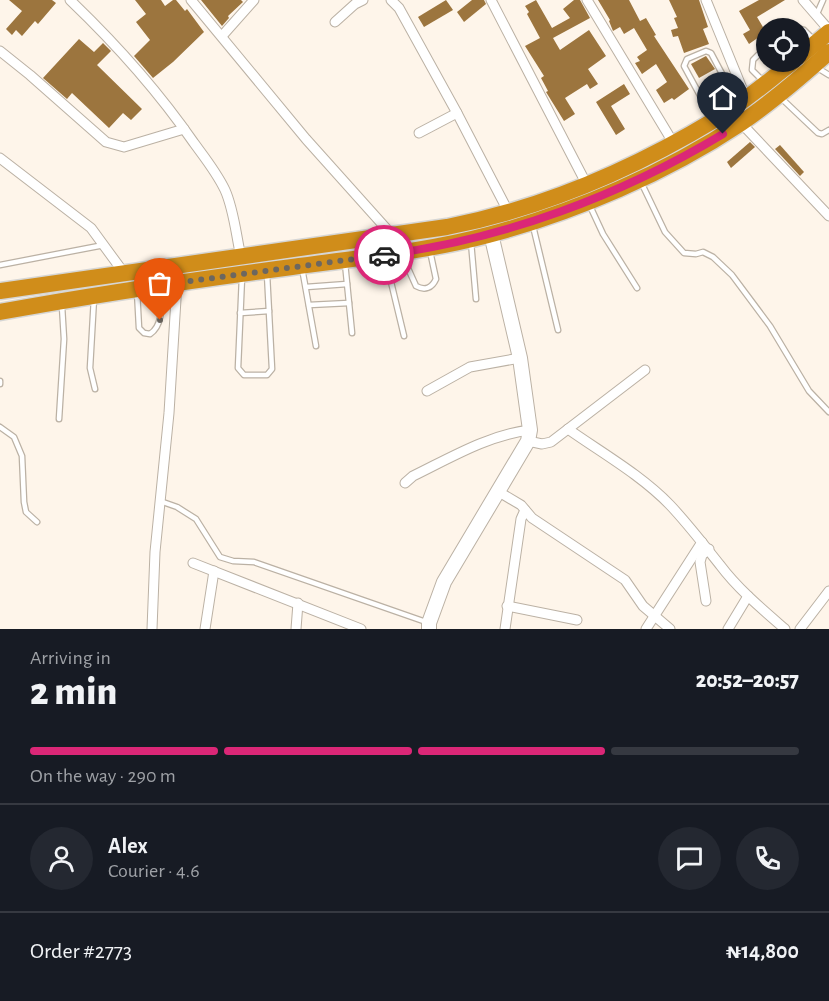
<!DOCTYPE html>
<meta charset="utf-8">
<style>
:root{--surface:#171b24;--page:#242831;--text:#f1f3f6;--muted:#9ea1a6;--line:#363941;--accent:#db2777}
body{margin:0;font-family:"Alegreya Sans",sans-serif;background:var(--page);color:var(--text);height:100vh;display:flex;flex-direction:column;font-size:22px;white-space:nowrap}
*{box-sizing:border-box;margin:0}
p{font-size:20px;color:var(--muted)}
.icon{flex:none;width:33px;height:33px;fill:none;stroke:currentColor;stroke-width:2;stroke-linecap:round;stroke-linejoin:round}
.map{position:relative;height:629px;overflow:hidden}
.drawer{display:flex;flex-direction:column;background:var(--surface);flex:1}
.drawer>*{flex:none}
.fabs{position:absolute;left:756px;top:18px;display:grid;gap:12px}
.fabs a{display:grid;place-items:center;width:54px;height:54px;border-radius:50%;background:var(--surface);box-shadow:0 2px 4px #0004;font-size:30px}
.pin{position:absolute;display:grid;place-items:center;width:51px;height:51px;color:#fff;margin:-62px -26px;border-radius:50% 50% 50% 0;rotate:-45deg;box-shadow:0 0 6px #0007}
.pin .icon{rotate:45deg}
.courier{position:absolute;display:grid;place-items:center;width:60px;height:60px;margin:-30px;border:4px solid #db2777;border-radius:50%;background:#fff;color:#222;box-shadow:0 2px 8px #0007}
.head em{font-style:normal;font-weight:800}
.head div{display:flex;flex-direction:column-reverse}
.head{display:flex;align-items:center;justify-content:space-between;height:102px;padding:0 30px}
h1{font-size:39px;font-weight:800;line-height:45px}
.bar{display:grid;grid-template-columns:repeat(4,1fr);gap:9px 6px;align-content:center;height:72px;padding:0 30px}
.bar i{height:8px;border-radius:4px;background:var(--line)}
.bar .on{background:var(--accent)}
.bar p{grid-column:span 4}
.line{display:flex;align-items:center;gap:15px;padding:0 30px;border-top:2px solid var(--line)}
.line div{flex:1}
.round{display:grid;place-items:center;flex:none;width:63px;height:63px;border-radius:32px;background:var(--page)}
.map>svg:first-child{display:block}
.building{fill:#9c753e}
.lines{fill:none;stroke-linecap:round;stroke-linejoin:round}
.lane-casing{stroke:#bbb1a4;stroke-width:7}
.street-casing{stroke:#bbb1a4;stroke-width:11}
.secondary-casing{stroke:#bbb1a4;stroke-width:16}
.highway-casing{stroke:#d6d6d5;stroke-width:19}
.lane{stroke:#fff;stroke-width:4.5}
.street{stroke:#fff;stroke-width:9}
.secondary{stroke:#fff;stroke-width:14}
.highway{stroke:#d08d1a;stroke-width:16}
.done{stroke:#6c6760;stroke-width:6;stroke-dasharray:0 10.8}
.route{stroke:#db2777;stroke-width:8}
</style>
<div class="map">
<svg width="829" height="629" viewBox="0 0 829 629">
<rect width="100%" height="100%" fill="#fef5ea"/>
<!-- building -->
<g class="building">
<polygon points="9,0 52,0 56,3 38,24 35,21 22,36 16,30 12,35 6,29 22,11"/>
<polygon points="135,0 161,0 165,6 173,0 176,0 185,11 187,9 204,32 173,62 153,78 134,56 150,40 136,22 146,14"/>
<polygon points="201,0 241,0 243,2 228,16 229,18 222,26"/>
<polygon points="446,0 453,10 424,27 418,17"/>
<polygon points="472,0 484,0 486,4 464,22 457,12"/>
<polygon points="536,0 552,28 570,18 563,9 574,0 580,0 590,18 553,38 560,50 589,30 606,56 588,69 598,84 590,89 587,84 565,98 575,114 564,121 546,92 548,91 541,78 544,76 525,46 540,38 527,14 529,12 525,6"/>
<polygon points="598,0 629,0 640,21 646,18 656,35 654,36 689,89 674,100 672,98 664,103 656,90 667,82 656,64 642,74 635,63 640,61 637,57 647,50 634,28 624,34 620,27 613,31 609,21 610,20"/>
<polygon points="669,0 699,0 708,27 703,29 709,44 684,53 678,36 673,37 671,30 678,28 674,18 677,17"/>
<polygon points="759,0 785,0 757,17 766,32 749,44 743,34 750,30 739,11"/>
<polygon points="79,39 94,52 103,43 111,51 97,65 142,109 131,120 123,113 109,128 72,93 67,99 43,78"/>
<polygon points="706,56 715,69 699,78 691,64"/>
<polygon points="624,84 630,94 611,106 625,129 616,135 596,102"/>
<polygon points="750,142 755,147 731,168 727,162"/>
<polygon points="780,145 804,172 800,176 775,149"/>
</g>
<g class="lines">
<!-- lane casing -->
<g class="lane-casing">
<g id="lane">
<polyline points="816,16 823,0"/>
<polyline points="800,29 804,30 815,41"/>
<polyline points="816,67 829,75"/>
<polyline points="764,82 752,70 753,60 766,47"/>
<polyline points="780,97 818,133 822,134 829,130"/>
<polyline points="703,101 684,66 687,59 706,51 711,53 728,85"/>
<polyline points="712,116 703,101 728,85 738,100"/>
<polyline points="641,182 665,232 684,253 696,254 703,252 713,257 732,275 770,326 809,391 829,412"/>
<polyline points="590,206 603,234 637,288"/>
<polyline points="533,226 558,330"/>
<polyline points="471,242 476,299"/>
<path d="M402,255l14,31c9,5 16,2 20,-7l-6,-28"/>
<polyline points="385,257 404,336"/>
<polyline points="345,263 352,333"/>
<polyline points="0,265 104,245"/>
<polyline points="302,268 316,346"/>
<polyline points="242,277 238,368 244,375 267,375 272,369 267,274"/>
<polyline points="306,287 347,284"/>
<path d="M137,291l2,37 5,5 6,1c14,-9 11,-31 11,-46"/>
<polyline points="94,298 90,368 95,389"/>
<polyline points="309,305 349,303"/>
<polyline points="240,313 269,311"/>
<polyline points="0,381 0,384"/>
<polyline points="59,419 64,339 62,306"/>
<polyline points="0,427 14,437 22,456 24,502 26,512 37,522"/>
<polyline points="160,501 177,507 196,519 220,557 233,561 254,562 426,622"/>
</g>
</g>
<!-- street casing -->
<g class="street-casing">
<g id="street">
<path d="M70,0c46,44 88,91 124,143 11,15 23,30 31,47 9,20 11,45 16,67"/>
<polyline points="191,0 306,139 392,235"/>
<polyline points="391,0 399,8 457,113 509,213"/>
<polyline points="491,0 587,185"/>
<polyline points="587,0 674,144"/>
<polyline points="706,0 746,98"/>
<polyline points="803,0 829,30"/>
<polyline points="335,22 355,4 363,0"/>
<polyline points="222,36 254,0"/>
<polyline points="0,51 30,75 106,142 124,147 184,129"/>
<polyline points="741,123 829,216"/>
<polyline points="419,133 457,113"/>
<polyline points="0,158 91,228 124,273"/>
<polyline points="427,391 470,367 520,358"/>
<path d="M568,429c34,24 73,46 102,76 18,19 34,40 50,60 18,24 42,44 65,64"/>
<polyline points="528,441 542,444 551,442 645,370"/>
<path d="M405,483l8,-7c37,-18 75,-41 117,-46"/>
<polyline points="499,492 521,505 532,518 625,580 643,606 670,629"/>
<polyline points="193,563 361,629"/>
<polyline points="706,601 700,562 702,555 709,549"/>
<polyline points="507,606 577,620"/>
<polyline points="152,629 155,552 169,413 177,283"/>
<polyline points="205,629 214,571"/>
<polyline points="296,629 298,603"/>
<polyline points="505,629 521,519 525,510"/>
<polyline points="646,629 702,542"/>
<polyline points="728,629 748,596"/>
<polyline points="800,629 829,591"/>
</g>
</g>
<!-- secondary casing -->
<g class="secondary-casing">
<polyline id="secondary" points="429,629 429,623 444,582 528,441 530,430 520,358 491,234"/>
</g>
<!-- highway casing -->
<g class="highway-casing">
<g id="highway">
<polyline points="800,56 829,32"/>
<path d="M0,291l447,-64c97,-19 185,-57 269,-108 27,-16 52,-38 77,-57"/>
<path d="M0,312c97,-18 194,-32 292,-45 65,-9 132,-15 196,-32 87,-23 178,-62 253,-112 31,-21 60,-46 88,-71"/>
</g>
</g>
<!-- lane -->
<use href="#lane" class="lane"/>
<!-- street -->
<use href="#street" class="street"/>
<!-- secondary -->
<use href="#secondary" class="secondary"/>
<!-- highway -->
<use href="#highway" class="highway"/>
</g>
<g class="lines">
<!-- done -->
<polyline class="done" points="160,320 161,285 384,255"/>
<!-- route -->
<path class="route" d="M384,255c120,-16 236,-59 339,-121"/>
</g>
</svg>
<div class="fabs">
<a><svg class="icon" aria-label="locate" viewBox="0 0 24 24"><circle cx="12" cy="12" r="6"/><path d="M12 2v4M12 18v4M2 12h4M18 12h4"/></svg></a>
</div>
<div class="pin" style="left:160px;top:320px;background:#ea580c"><svg class="icon" aria-label="bag" viewBox="0 0 24 24"><path d="M5 8h14l-1 12H6zM9 8a3 3 0 0 1 6 0"/></svg></div>
<div class="pin" style="left:723px;top:134px;background:#1f2937"><svg class="icon" aria-label="home" viewBox="0 0 24 24"><path d="M3 11l9-7 9 7M6 9v11h12V9"/></svg></div>
<div class="courier" style="left:384px;top:255px"><svg class="icon" aria-label="car" viewBox="0 0 24 24"><path d="M5 17H2v-5l4-1 3-4h7l3 4 3 1v5h-3M9 17h6M6 11h13"/><circle cx="7" cy="17" r="2"/><circle cx="17" cy="17" r="2"/></svg></div>
</div>
<section class="drawer">
<div class="head"><div><h1>2 min</h1><p>Arriving in</p></div><em>20:52–20:57</em></div>
<div class="bar"><i class="on"></i><i class="on"></i><i class="on"></i><i></i><p>On the way · 290 m</p></div>
<div class="line" style="height:108px"><a class="round"><svg class="icon" aria-label="person" viewBox="0 0 24 24"><circle cx="12" cy="8" r="4"/><path d="M4 21q1-7 8-7t8 7"/></svg></a><div><b>Alex</b><p>Courier · 4.6</p></div><a class="round"><svg class="icon" aria-label="chat" viewBox="0 0 24 24"><path d="M4 5h16v11H9l-5 4z"/></svg></a><a class="round"><svg class="icon" aria-label="phone" viewBox="0 0 24 24"><path d="M5 4h4l2 5-3 2q2 4 5 5l2-3 5 2v4C11 20 4 13 5 4z"/></svg></a></div>
<div class="line" style="height:78px"><div>Order #2773</div><b>₦14,800</b></div>
</section>
